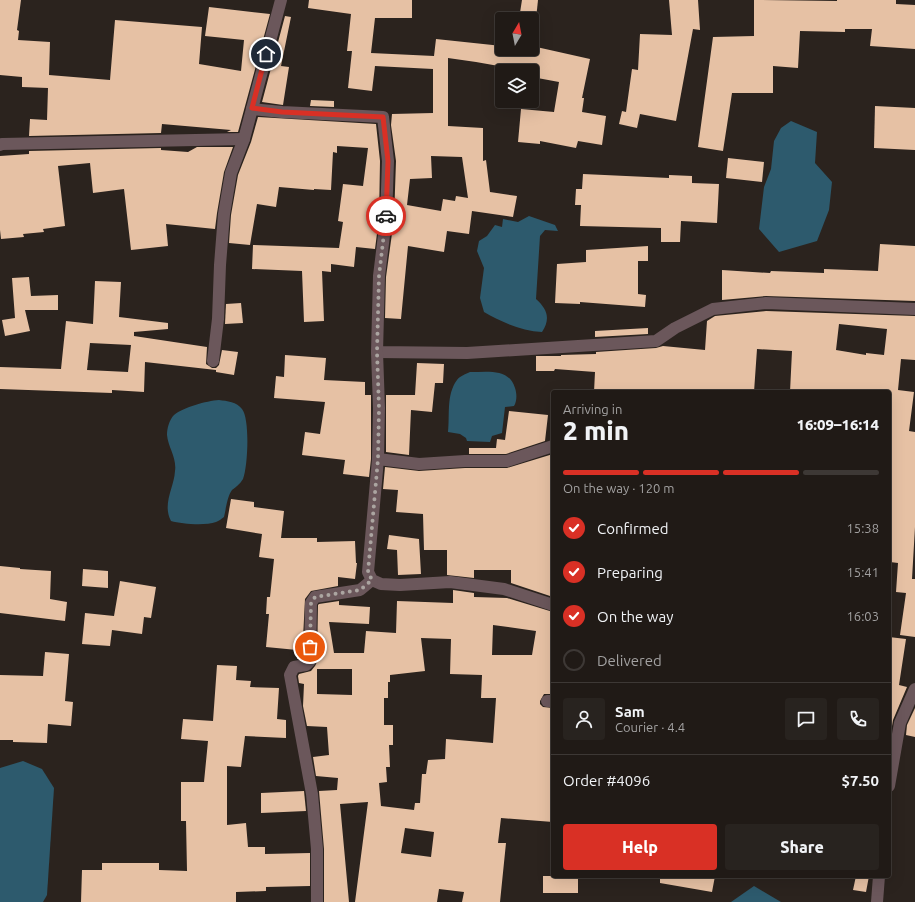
<!DOCTYPE html>
<meta charset="utf-8">
<style>
:root{--surface:#201a16;--page:#28231f;--text:#f1f3f6;--muted:#a2a1a1;--line:#3d3835;--accent:#d93025}
body{margin:0;font-family:Ubuntu,sans-serif;background:var(--page);color:var(--text);height:100vh;display:flex;flex-direction:column;font-size:15px;white-space:nowrap}
*{box-sizing:border-box;margin:0}
p{font-size:13px;color:var(--muted)}
.icon{flex:none;width:22px;height:22px;fill:none;stroke:currentColor;stroke-width:2;stroke-linecap:round;stroke-linejoin:round}
.map{position:relative;flex:1;overflow:hidden}
.panel{position:absolute;left:551px;top:390px;width:340px;height:488px;display:flex;flex-direction:column;background:var(--surface);border-radius:4px;box-shadow:0 4px 16px #0002,0 0 0 1px var(--line)}
.panel>*{flex:none}
.needle{width:26px;rotate:10deg}
.fabs{position:absolute;left:495px;top:12px;display:grid;gap:8px}
.fabs a{display:grid;place-items:center;width:44px;height:44px;border-radius:4px;background:var(--surface);box-shadow:0 4px 16px #0002,0 0 0 1px var(--line);font-size:20px}
.pin{position:absolute;display:grid;place-items:center;width:34px;height:34px;color:#fff;margin:-17px;border:2px solid #fff;border-radius:50%;box-shadow:0 1px 4px #0007}
.courier{position:absolute;display:grid;place-items:center;width:40px;height:40px;margin:-20px;border:3px solid #d93025;border-radius:50%;background:#fff;color:#222;box-shadow:0 1px 5px #0007}
.head em{font-style:normal;font-weight:800}
.head div{display:flex;flex-direction:column-reverse}
.head{display:flex;align-items:center;justify-content:space-between;height:68px;padding:0 12px}
h1{font-size:26px;font-weight:800;line-height:30px}
.bar{display:grid;grid-template-columns:repeat(4,1fr);gap:6px 4px;align-content:center;height:48px;padding:0 12px}
.bar i{height:5px;border-radius:3px;background:var(--line)}
.bar .current{background:var(--accent)}
.bar p{grid-column:span 4}
.line{display:flex;align-items:center;gap:10px;padding:0 12px;border-top:1px solid var(--line)}
.line div{flex:1}
.round{display:grid;place-items:center;flex:none;width:42px;height:42px;border-radius:4px;background:var(--page)}
ol{padding:0 12px;list-style:none}
li{display:flex;align-items:center;gap:12px;height:44px}
li p{margin-inline-start:auto}
li .icon{padding:4px;border-radius:50%;background:var(--accent);color:#fff;stroke-width:4}
li:last-child{color:var(--muted)}
li i{width:22px;height:22px;border:2px solid var(--line);border-radius:50%}
.primary-button{display:flex;gap:8px;margin-top:auto;padding:8px 12px}
.primary-button a{flex:1;height:46px;border-radius:4px;background:var(--accent);color:#fff;font-size:16px;font-weight:800;line-height:46px;text-align:center}
.primary-button a+a{background:var(--page);color:var(--text)}
.map>svg:first-child{display:block}
.water{fill:#2d5a6d}
.building{fill:#e6c1a4;fill-rule:evenodd}
.lines{fill:none;stroke-linecap:round;stroke-linejoin:round}
.street{stroke:#6b575b;stroke-width:12}
.done{stroke:#aba5a1;stroke-width:4;stroke-dasharray:0 7.2}
.route{stroke:#d93025;stroke-width:5}
</style>
<div class="map">
<svg width="915" height="902" viewBox="0 0 915 902">
<rect width="100%" height="100%" fill="#2b231e"/>
<!-- water -->
<g class="water">
<polygon points="791,121 817,132 815,163 832,182 829,210 817,241 779,252 759,229 764,187 771,169 774,141 781,128"/>
<path d="M529,216l26,9 3,6 -13,-1 -5,6 -4,63c11,10 15,19 6,33 -20,-1 -41,-10 -58,-20l-4,-14 4,-30 -7,-17 2,-10 8,-5 8,-11 7,2 1,-8 15,3z"/>
<path d="M470,372c18,0 39,-4 45,16 2,6 2,13 -1,18l-9,1 -3,26 -10,3 -2,6 -23,-1 -1,-3 -6,-4 -12,-2c2,-17 -2,-37 9,-52 3,-4 9,-6 13,-8z"/>
<path d="M219,400c8,1 18,2 23,9 8,10 6,57 1,70 -3,5 -7,8 -11,11 -5,7 -6,19 -8,27 -3,2 -5,4 -8,5 -11,4 -34,2 -45,-1 -9,-17 3,-33 4,-50 2,-13 -7,-24 -8,-36 0,-6 2,-15 7,-20 10,-8 32,-14 45,-15z"/>
<polygon points="23,761 42,769 54,788 47,895 43,902 0,902 0,768"/>
<polygon points="754,886 781,902 731,902"/>
</g>
<!-- building -->
<g class="building">
<polygon points="0,0 21,0 17,30 19,31 18,40 50,42 49,75 110,80 115,20 202,27 199,64 241,71 244,40 205,36 209,7 270,14 238,132 227,132 231,130 162,124 161,133 29,136 30,119 47,120 48,88 22,87 22,77 0,75"/>
<path d="M309,0h103v18h-37l-4,35 63,3 2,-17 66,7v3h30v-3l58,13 -8,39h2l-2,14 24,4 -4,29 -24,-4 -2,7 -36,-7v3l-22,-2 3,-33 33,3 5,-30 -27,-5v-6h-16v-2l-40,-7 -28,-4v68l35,2v33l3,-1 4,32 27,4 -4,21 -41,-6 -3,23 -22,-3 -3,21 -36,-6 -7,73 -16,-1 1,-41 8,-58 2,-58 -5,-36 1,-11 41,-1v-44l-58,-3 -3,25 -24,-3 4,-37h-5l4,-37 -43,-6zM431,156l31,1 6,41 -12,-2 -1,5 -12,-2 -2,12 -34,-6 3,-26 22,-1z"/>
<polygon points="522,0 538,0 536,19 519,19"/>
<polygon points="669,0 698,0 700,30 693,29 676,121 640,114 637,128 619,124 622,111 626,112 632,69 638,70 640,34 672,35"/>
<polygon points="754,0 837,1 837,0 896,0 896,4 915,5 915,49 870,46 872,29 845,29 845,32 800,31 798,68 773,66 773,93 732,93 723,151 698,147 713,37 754,36"/>
<polygon points="285,16 291,17 281,66 289,67 283,105 262,102"/>
<polygon points="311,100 334,101 334,107 310,106"/>
<polygon points="875,106 915,108 915,150 874,148"/>
<polygon points="258,117 376,124 380,161 379,218 375,249 356,247 354,267 331,264 331,272 322,271 324,321 304,322 302,271 252,269 253,245 339,248 343,222 338,221 343,184 363,186 368,148 337,146 337,153 333,152 331,190 314,189 314,190 279,187 276,207 257,204 250,245 229,243 231,215 238,175 251,142"/>
<polygon points="197,147 233,147 224,172 217,213 215,229 166,224 168,246 131,250 124,189 93,193 90,163 58,166 65,226 43,229 44,232 23,234 24,237 1,239 0,230 0,156 29,154 29,151 161,148 161,150 188,152"/>
<polygon points="728,158 764,162 762,182 726,178"/>
<polygon points="583,174 669,178 669,175 692,176 692,183 719,184 717,223 681,221 680,242 661,242 661,228 580,226 581,205 575,205 576,189 582,189"/>
<polygon points="880,244 915,246 915,301 766,296 722,300 722,270 770,273 771,271 824,273 824,269 878,271"/>
<polygon points="648,246 648,261 638,261 638,294 646,295 645,307 580,302 580,304 555,303 557,264 586,262 586,250"/>
<polygon points="29,277 31,296 58,295 58,310 25,310 30,331 5,336 2,320 15,318 12,278"/>
<path d="M95,281l26,1 -2,35 49,6v6l-34,3v4l73,11 -1,17 6,4h4l3,-3 3,-15 16,2 -4,23 -18,-3v-2l-71,-8 -1,30 -32,-2v3l-112,-4v-22l61,2 5,-48 27,3zM90,343l41,2 -3,27 -41,-2z"/>
<polygon points="241,303 243,323 225,324 226,304"/>
<path d="M766,311l149,5v44l-14,-1 -3,31 16,2 -5,39 6,1v95l-3,52h3v58l-15,-2 6,-42 -10,-1 2,-29 -8,-1 2,-70h-3v-100h-99l2,-41 -35,-2 -3,43h-160l1,-20 -40,-3 -1,2h-18v-15h25v-1l35,-1v-2l60,-4 7,-2 42,4 2,-29 8,-5zM839,324l48,5 -3,26 -18,-2v2l-30,-5z"/>
<polygon points="648,328 648,334 595,337 595,331"/>
<polygon points="285,355 326,358 324,380 365,382 365,395 371,395 371,459 369,477 343,474 345,460 302,455 305,432 320,434 325,402 274,398 276,376 284,377"/>
<polygon points="417,363 444,364 443,383 435,383 432,412 411,410 409,455 386,452 386,395 415,395"/>
<polygon points="509,411 548,415 545,441 506,454 469,454 469,448 496,448 497,439 505,440"/>
<polygon points="553,454 553,597 511,583 511,570 474,570 474,578 447,575 447,550 424,550 423,514 396,512 398,490 383,489 385,467 419,471 465,468 507,468"/>
<polygon points="231,499 254,502 254,507 284,511 281,538 317,538 317,542 355,541 356,563 357,563 355,579 338,577 338,586 311,591 305,599 302,658 297,659 297,650 266,647 269,614 266,614 267,597 270,597 274,559 259,557 262,534 226,528"/>
<polygon points="389,535 419,539 421,574 398,575 397,550 387,549"/>
<polygon points="0,566 20,568 20,569 51,571 50,599 67,602 65,621 0,613"/>
<polygon points="83,569 108,571 108,588 82,586"/>
<polygon points="120,581 156,587 151,618 144,617 142,634 112,630 110,646 82,644 85,613 114,616"/>
<path d="M453,590l21,3v4l33,1 46,14v82h-9l-4,7v3l3,3 10,1v114l-52,-4 -3,25h8l-6,59h-38l2,-10 -25,-3 -2,13h-82l13,-100 -28,2 9,98h-25v-53l-5,-58 18,-1 1,-12 -22,-2 -3,-19 16,-2 -2,-28 -20,-1 -4,-20 1,-22 -5,-1 -1,-7 1,-2 12,-3 4,-5 2,-4 1,-57 1,-1 20,-3v4l31,2 -1,17 -40,-2 5,31h30l2,-22 30,2 1,-32 56,2zM493,625l43,6 -4,24h-40zM421,638l30,1 -1,35 32,1 -1,23h15l-3,45 -47,-4 -1,20 -17,1 -2,14h-4l-2,29h-5l-1,7 -33,-4 -2,-23 8,-1 -1,-15h4l-1,-22h4v-20h-9v-27h4v-16h2v-7l35,-4zM317,669h35v26l-35,-1zM405,828l29,4 -3,25 -30,-4z"/>
<polygon points="889,637 906,639 899,685 907,687 893,720 891,732 889,731"/>
<polygon points="45,652 69,654 65,701 73,702 71,726 48,724 47,743 13,742 13,740 0,740 0,675 43,676"/>
<polygon points="217,665 237,666 236,680 251,681 250,687 279,688 277,719 286,720 286,738 245,736 241,767 227,766 227,825 246,823 248,847 265,847 265,854 310,853 310,886 266,887 266,891 236,892 236,902 81,902 82,870 102,870 102,863 159,863 159,870 187,871 186,821 181,821 181,782 204,782 208,741 181,739 183,719 213,721"/>
<polygon points="915,708 915,737 906,735 907,725"/>
<polygon points="304,791 306,811 261,813 261,793"/>
<rect x="543" y="876" width="35" height="17"/>
<polygon points="660,876 715,876 712,892 660,883"/>
<polygon points="856,876 869,876 866,892 853,890"/>
</g>
<g class="lines">
<!-- street -->
<g class="street">
<polyline points="252,109 282,112 383,117 388,161 386,219 379,276 377,352 467,353 656,341 675,328 713,309 766,303 915,309"/>
<polyline points="0,145 2,144 244,139"/>
<polyline points="377,352 379,408 378,459 368,572 372,580 381,584 400,585 450,582 504,589 553,605"/>
<polyline points="213,361 218,319 220,265 224,214 231,173 244,139 281,0"/>
<polyline points="378,459 419,464 465,461 507,461 553,446"/>
<polyline points="547,701 553,701"/>
<polyline points="889,786 900,723 915,689"/>
<polyline points="317,902 317,849 312,794 290,675 294,667 306,665 310,661 311,603 315,597 360,590 372,580"/>
<polyline points="877,902 879,876"/>
</g>
</g>
<g class="lines">
<!-- done -->
<polyline class="done" points="310,647 311,603 315,597 360,590 372,580 368,572 378,459 379,408 377,352 379,276 386,216"/>
<!-- route -->
<polyline class="route" points="266,54 252,108 282,112 383,117 388,161 386,216"/>
</g>
</svg>
<div class="fabs">
<a><svg class="needle" viewBox="-14 -14 28 28"><path d="M0-13l5 13h-10z" fill="#e53935"/><path d="M0 13l5-13h-10z" fill="#a2a1a1"/></svg></a>
<a><svg class="icon" aria-label="layers" viewBox="0 0 24 24"><path d="M12 4l9 5-9 5-9-5zM3 14l9 5 9-5"/></svg></a>
</div>
<div class="pin" style="left:310px;top:647px;background:#ea580c"><svg class="icon" aria-label="bag" viewBox="0 0 24 24"><path d="M5 8h14l-1 12H6zM9 8a3 3 0 0 1 6 0"/></svg></div>
<div class="pin" style="left:266px;top:54px;background:#1f2937"><svg class="icon" aria-label="home" viewBox="0 0 24 24"><path d="M3 11l9-7 9 7M6 9v11h12V9"/></svg></div>
<div class="courier" style="left:386px;top:216px"><svg class="icon" aria-label="car" viewBox="0 0 24 24"><path d="M5 17H2v-5l4-1 3-4h7l3 4 3 1v5h-3M9 17h6M6 11h13"/><circle cx="7" cy="17" r="2"/><circle cx="17" cy="17" r="2"/></svg></div>
<section class="panel">
<div class="head"><div><h1>2 min</h1><p>Arriving in</p></div><em>16:09–16:14</em></div>
<div class="bar"><i class="current"></i><i class="current"></i><i class="current"></i><i></i><p>On the way · 120 m</p></div>
<ol>
<li><svg class="icon" aria-label="check" viewBox="0 0 24 24"><path d="M5 12l5 5 9-10"/></svg>Confirmed<p>15:38</p></li>
<li><svg class="icon" aria-label="check" viewBox="0 0 24 24"><path d="M5 12l5 5 9-10"/></svg>Preparing<p>15:41</p></li>
<li><svg class="icon" aria-label="check" viewBox="0 0 24 24"><path d="M5 12l5 5 9-10"/></svg>On the way<p>16:03</p></li>
<li><i></i>Delivered</li>
</ol>
<div class="line" style="height:72px"><a class="round"><svg class="icon" aria-label="person" viewBox="0 0 24 24"><circle cx="12" cy="8" r="4"/><path d="M4 21q1-7 8-7t8 7"/></svg></a><div><b>Sam</b><p>Courier · 4.4</p></div><a class="round"><svg class="icon" aria-label="chat" viewBox="0 0 24 24"><path d="M4 5h16v11H9l-5 4z"/></svg></a><a class="round"><svg class="icon" aria-label="phone" viewBox="0 0 24 24"><path d="M5 4h4l2 5-3 2q2 4 5 5l2-3 5 2v4C11 20 4 13 5 4z"/></svg></a></div>
<div class="line" style="height:52px"><div>Order #4096</div><b>$7.50</b></div>
<div class="primary-button"><a>Help</a><a>Share</a></div>
</section>
</div>
